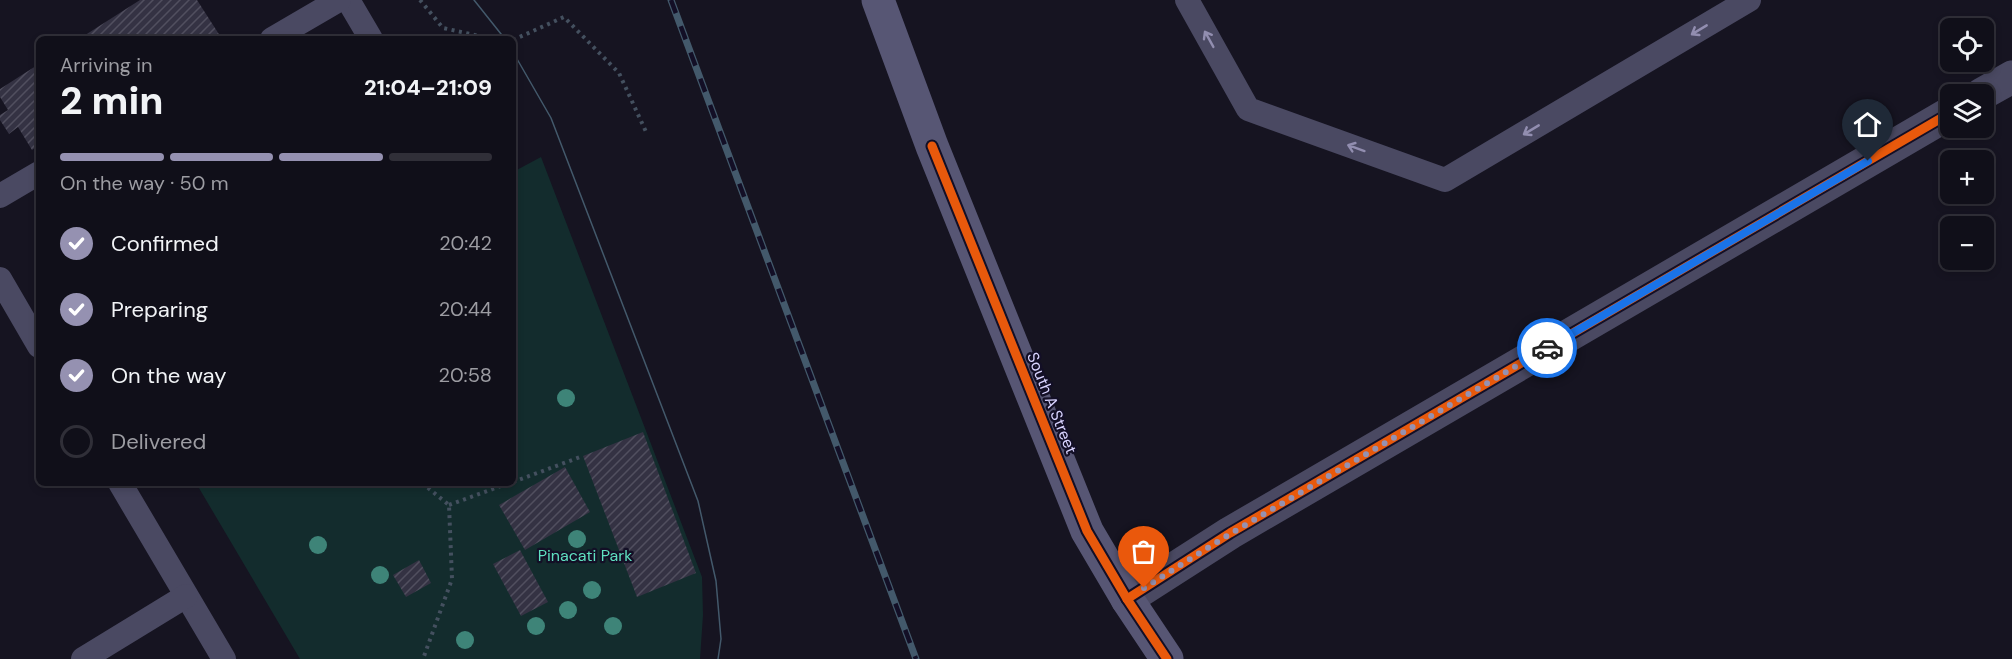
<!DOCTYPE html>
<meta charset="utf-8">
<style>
:root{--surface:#100f19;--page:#191822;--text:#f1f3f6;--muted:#9c9ca2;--line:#302f38;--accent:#9591b1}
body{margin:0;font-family:"DM Sans",sans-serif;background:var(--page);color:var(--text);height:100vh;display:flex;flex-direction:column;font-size:22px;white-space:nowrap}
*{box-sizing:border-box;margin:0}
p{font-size:20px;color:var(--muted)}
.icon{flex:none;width:33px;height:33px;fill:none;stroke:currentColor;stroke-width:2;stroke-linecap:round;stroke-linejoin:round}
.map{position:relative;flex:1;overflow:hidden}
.sheet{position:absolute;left:36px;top:36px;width:480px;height:450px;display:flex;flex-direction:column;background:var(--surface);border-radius:9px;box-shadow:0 3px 9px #0003,0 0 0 2px var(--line)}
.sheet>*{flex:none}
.tools{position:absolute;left:1940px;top:18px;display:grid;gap:12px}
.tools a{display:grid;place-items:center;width:54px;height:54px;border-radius:9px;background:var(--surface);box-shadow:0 3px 9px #0003,0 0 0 2px var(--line);font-size:30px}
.pin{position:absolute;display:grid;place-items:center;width:51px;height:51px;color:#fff;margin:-62px -26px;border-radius:50% 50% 50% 0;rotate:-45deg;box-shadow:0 0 6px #0007}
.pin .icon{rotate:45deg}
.courier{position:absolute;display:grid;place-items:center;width:60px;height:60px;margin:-30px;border:4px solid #1a73e8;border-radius:50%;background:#fff;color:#222;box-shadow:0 2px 8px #0007}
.headline em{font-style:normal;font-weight:800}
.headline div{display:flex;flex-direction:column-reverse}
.headline{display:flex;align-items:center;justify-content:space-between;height:102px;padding:0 24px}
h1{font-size:39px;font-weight:800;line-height:45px}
.bar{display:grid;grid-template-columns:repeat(4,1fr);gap:9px 6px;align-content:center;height:72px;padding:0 24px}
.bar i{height:8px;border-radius:4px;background:var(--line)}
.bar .current{background:var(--accent)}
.bar p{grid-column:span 4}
ol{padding:0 24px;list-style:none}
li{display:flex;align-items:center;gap:18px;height:66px}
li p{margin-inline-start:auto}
li .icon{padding:6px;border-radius:50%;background:var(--accent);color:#fff;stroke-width:4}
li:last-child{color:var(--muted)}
li i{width:33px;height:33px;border:3px solid var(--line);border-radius:50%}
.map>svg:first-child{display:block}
.park{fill:#132c2d}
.building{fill:url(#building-hatch)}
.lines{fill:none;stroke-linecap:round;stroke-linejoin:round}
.path{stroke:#44505f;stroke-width:4;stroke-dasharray:3 4.5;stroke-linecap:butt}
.lane{stroke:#4a4962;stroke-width:24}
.street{stroke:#4a4962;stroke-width:33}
.secondary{stroke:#575674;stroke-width:33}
.tram{stroke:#43596b;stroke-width:1.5}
.rail-casing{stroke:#43596b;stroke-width:7}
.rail{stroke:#130f26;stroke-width:4.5;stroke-dasharray:14;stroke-linecap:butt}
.cycleway-casing{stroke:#130f26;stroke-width:13}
.cycleway{stroke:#e8590c;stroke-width:9}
.tree{fill:#3e8478}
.oneway{stroke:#928eb0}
.done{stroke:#9591b1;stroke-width:6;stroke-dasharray:0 10.8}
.route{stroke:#1a73e8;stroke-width:8}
.labels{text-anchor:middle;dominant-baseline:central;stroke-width:4.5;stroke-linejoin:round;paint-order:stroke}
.street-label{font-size:16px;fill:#d9d4ff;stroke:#130f26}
.park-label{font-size:16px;fill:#5fe0c0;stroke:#130f26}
</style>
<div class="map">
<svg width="2012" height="659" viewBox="0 0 2012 659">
<defs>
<pattern id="building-hatch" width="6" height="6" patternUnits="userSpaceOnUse" patternTransform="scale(1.5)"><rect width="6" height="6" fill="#343243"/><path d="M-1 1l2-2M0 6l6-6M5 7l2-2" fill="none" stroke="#514f5f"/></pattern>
</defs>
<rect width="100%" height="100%" fill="#161421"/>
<!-- park -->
<polygon class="park" points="541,157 702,577 703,615 700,659 300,659 196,483 513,483 513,172"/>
<!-- building -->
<g class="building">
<polygon points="140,0 197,0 222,39 79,39"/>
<polygon points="39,64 39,145 32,150 18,127 9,134 0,120 0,115 8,110 0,97 0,89"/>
<polygon points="643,432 696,573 637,597 583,456"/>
<polygon points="565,467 590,512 525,550 499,505"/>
<polygon points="520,550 548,602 521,616 493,564"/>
<polygon points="419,560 431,583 406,597 393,575"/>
</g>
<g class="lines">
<!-- path -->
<g class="path">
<polyline points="420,0 443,28 493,39"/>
<polyline points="513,40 564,17 619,73 647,134"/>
<polyline points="513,482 583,456"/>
<polyline points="422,483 449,505 452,579 423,659"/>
<polyline points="449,505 509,483"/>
</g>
<!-- lane -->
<g class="lane">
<polyline points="348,0 371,39"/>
<polyline points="1187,0 1248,109 1445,180 1749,0"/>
<polyline points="272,39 339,0"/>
<polyline points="0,196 39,173"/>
<polyline points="0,279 39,346"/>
<polyline points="120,483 224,659"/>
<polyline points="83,659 186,596"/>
</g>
<!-- street -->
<g class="street">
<polyline points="1982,94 2012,77"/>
<polyline points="1127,599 1230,533 1950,113"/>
</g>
<!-- secondary -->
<polyline class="secondary" points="878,0 932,146 1087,531 1127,599 1167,659"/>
<!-- tram -->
<g class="tram">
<polyline points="474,0 505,39"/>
<polyline points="513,52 551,118 698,501 716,581 721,639 718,659"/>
</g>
<!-- rail casing -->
<g class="rail-casing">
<polyline id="rail" points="671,0 916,659"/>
</g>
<!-- rail -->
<use href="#rail" class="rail"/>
<!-- cycleway casing -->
<g class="cycleway-casing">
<g id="cycleway">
<polyline points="932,146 1087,531 1127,599 1167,659"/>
<polyline points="1127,599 1230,533 1950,113"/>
</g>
</g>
<!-- cycleway -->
<use href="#cycleway" class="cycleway"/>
</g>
<!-- trees -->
<g class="tree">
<circle cx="566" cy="398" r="9"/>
<circle cx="577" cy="539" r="9"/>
<circle cx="318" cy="545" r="9"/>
<circle cx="380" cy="575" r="9"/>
<circle cx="592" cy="590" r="9"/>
<circle cx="568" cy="610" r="9"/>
<circle cx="536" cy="626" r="9"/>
<circle cx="613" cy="626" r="9"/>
<circle cx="465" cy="640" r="9"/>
</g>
<!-- one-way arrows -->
<defs><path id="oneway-shaft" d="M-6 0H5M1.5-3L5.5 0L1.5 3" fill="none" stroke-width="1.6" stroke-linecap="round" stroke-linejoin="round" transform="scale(1.5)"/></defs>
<g class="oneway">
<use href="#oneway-shaft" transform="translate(1699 30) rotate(149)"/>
<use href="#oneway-shaft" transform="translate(1209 39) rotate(-119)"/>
<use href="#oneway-shaft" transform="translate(1531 130) rotate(149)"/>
<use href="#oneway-shaft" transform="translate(1356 148) rotate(-160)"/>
</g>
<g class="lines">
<!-- done -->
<polyline class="done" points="1144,588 1230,534 1547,348"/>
<!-- route -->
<polyline class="route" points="1547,348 1868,161"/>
</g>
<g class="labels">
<!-- street labels -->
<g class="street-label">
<text transform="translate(1052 403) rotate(68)">South A Street</text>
</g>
<!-- park labels -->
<g class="park-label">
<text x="585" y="555">Pinacati Park</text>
</g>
</g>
</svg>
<div class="tools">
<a><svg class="icon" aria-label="locate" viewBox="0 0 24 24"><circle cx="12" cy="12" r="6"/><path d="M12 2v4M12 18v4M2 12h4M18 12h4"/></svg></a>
<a><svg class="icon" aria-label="layers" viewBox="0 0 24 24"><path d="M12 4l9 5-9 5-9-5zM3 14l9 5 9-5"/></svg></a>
<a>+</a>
<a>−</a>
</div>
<div class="pin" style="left:1144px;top:588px;background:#ea580c"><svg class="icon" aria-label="bag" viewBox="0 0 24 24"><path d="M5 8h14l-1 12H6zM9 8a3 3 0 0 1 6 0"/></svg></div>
<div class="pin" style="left:1868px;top:161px;background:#1f2937"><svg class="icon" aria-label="home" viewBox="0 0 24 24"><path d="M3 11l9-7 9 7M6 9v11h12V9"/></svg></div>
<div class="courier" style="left:1547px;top:348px"><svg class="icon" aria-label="car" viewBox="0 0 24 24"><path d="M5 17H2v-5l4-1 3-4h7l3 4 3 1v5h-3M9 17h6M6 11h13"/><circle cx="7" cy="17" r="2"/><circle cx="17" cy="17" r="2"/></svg></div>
<section class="sheet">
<div class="headline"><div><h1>2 min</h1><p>Arriving in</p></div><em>21:04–21:09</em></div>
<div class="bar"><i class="current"></i><i class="current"></i><i class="current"></i><i></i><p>On the way · 50 m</p></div>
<ol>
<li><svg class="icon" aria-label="check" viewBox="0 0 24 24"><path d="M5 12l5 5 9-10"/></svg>Confirmed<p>20:42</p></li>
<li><svg class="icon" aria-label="check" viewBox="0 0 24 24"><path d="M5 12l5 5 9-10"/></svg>Preparing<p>20:44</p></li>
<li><svg class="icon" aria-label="check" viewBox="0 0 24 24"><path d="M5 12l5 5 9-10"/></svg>On the way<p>20:58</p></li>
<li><i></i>Delivered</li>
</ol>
</section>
</div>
